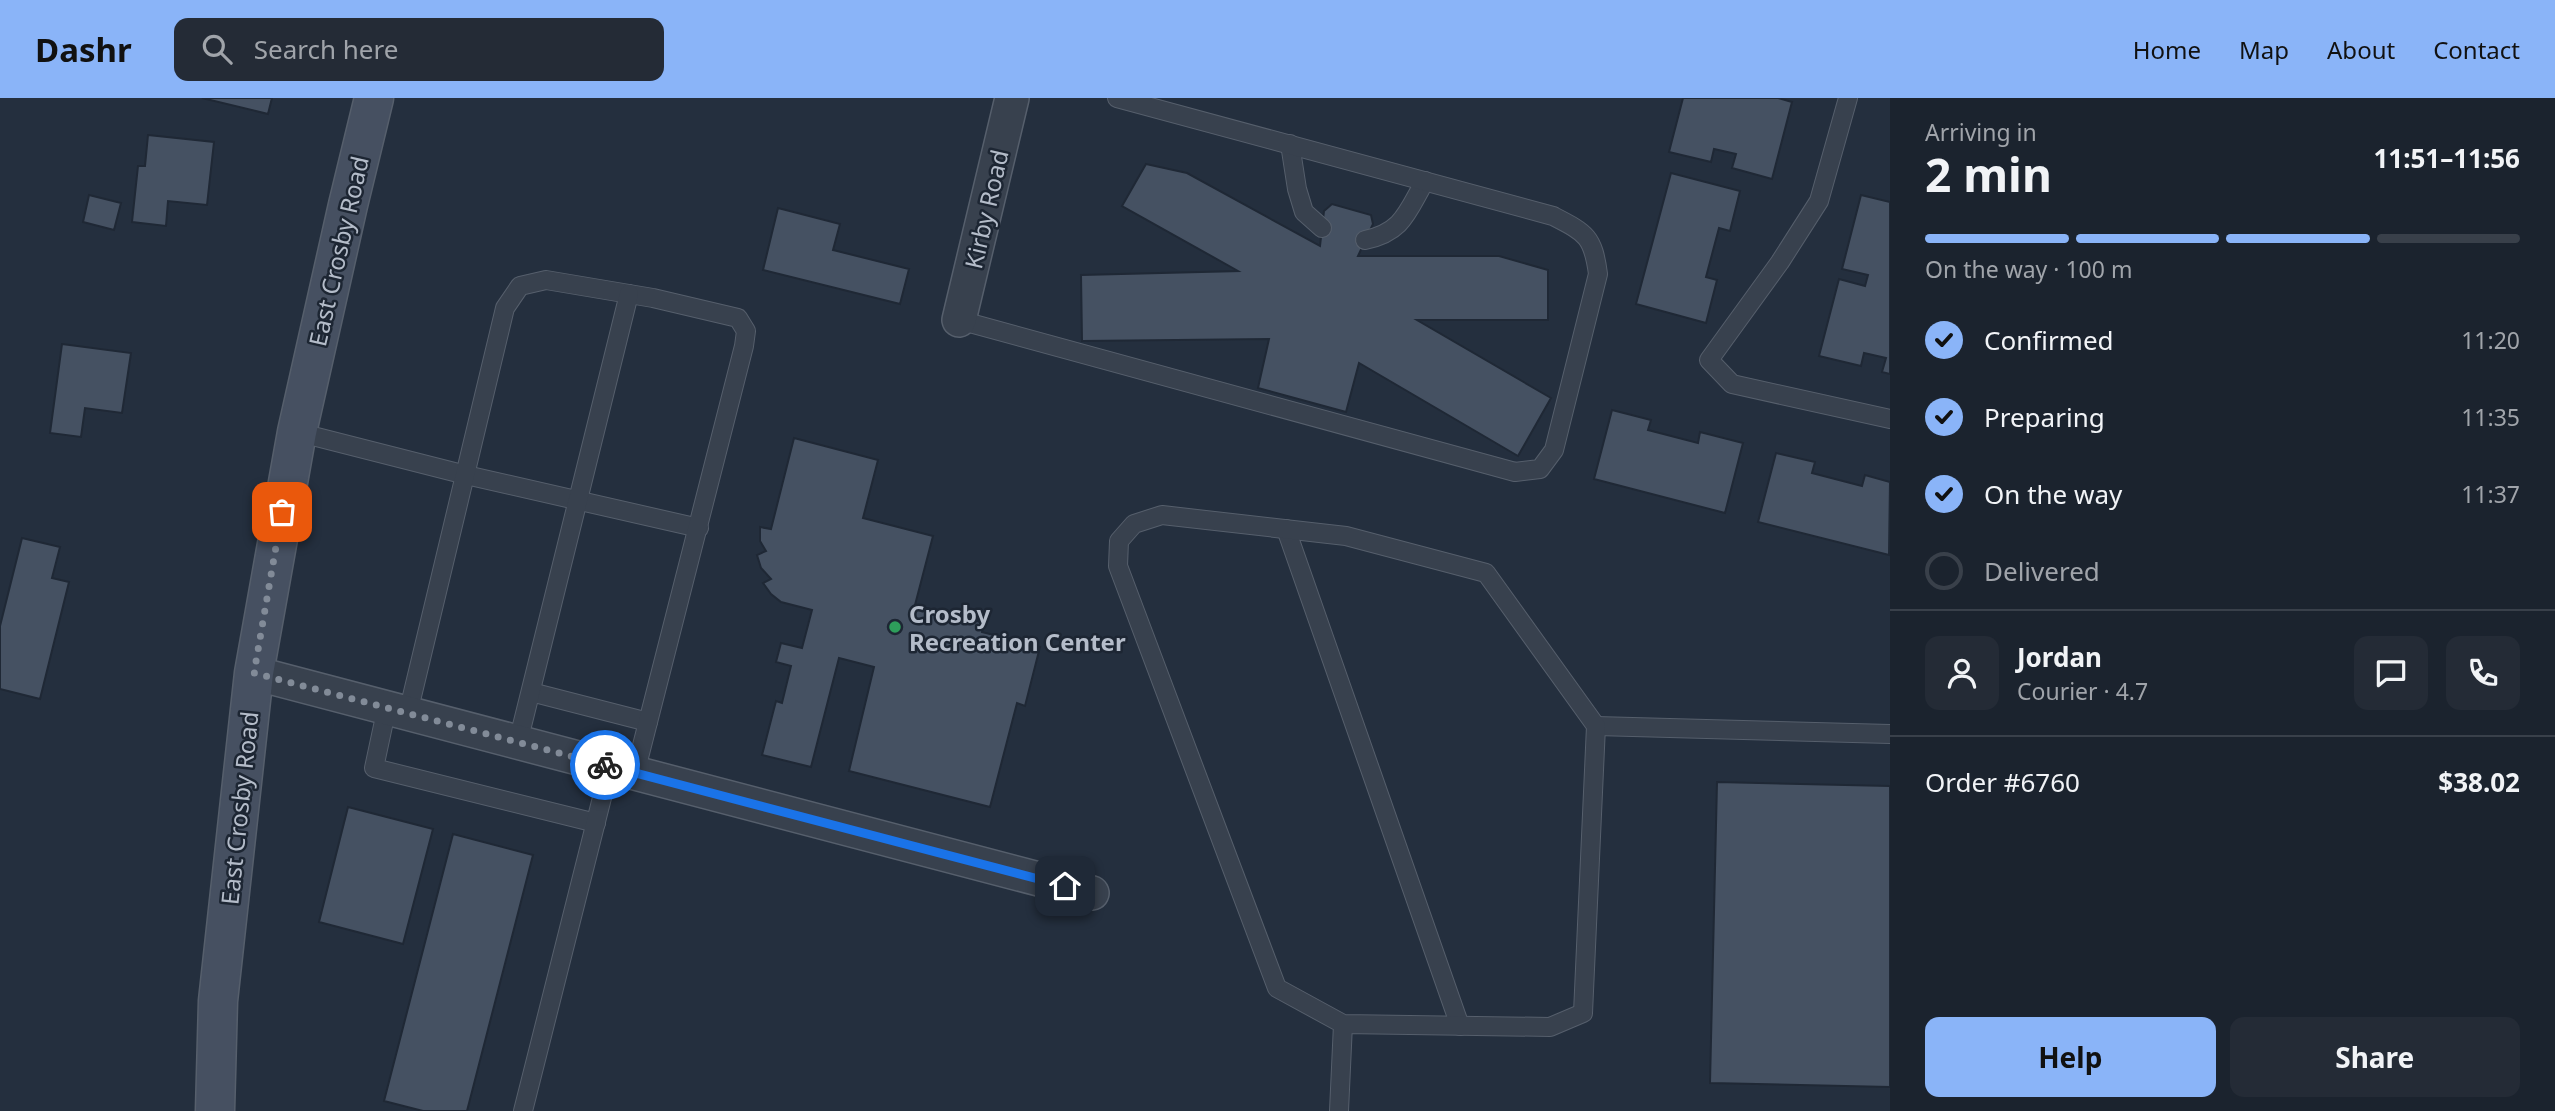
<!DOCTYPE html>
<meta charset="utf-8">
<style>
:root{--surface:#1b232e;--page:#242b36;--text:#f1f3f6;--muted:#a0a4aa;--line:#39404a;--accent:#8ab4f8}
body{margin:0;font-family:"Noto Sans",sans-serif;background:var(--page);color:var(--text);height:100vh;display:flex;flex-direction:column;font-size:26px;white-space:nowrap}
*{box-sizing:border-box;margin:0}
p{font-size:23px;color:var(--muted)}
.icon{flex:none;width:38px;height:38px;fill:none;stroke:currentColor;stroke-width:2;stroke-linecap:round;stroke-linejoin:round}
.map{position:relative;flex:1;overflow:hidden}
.drawer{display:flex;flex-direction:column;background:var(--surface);width:665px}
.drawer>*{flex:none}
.pin{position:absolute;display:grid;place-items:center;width:60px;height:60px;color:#fff;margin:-30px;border-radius:14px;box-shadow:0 4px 10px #0006}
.courier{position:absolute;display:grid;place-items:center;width:70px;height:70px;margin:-35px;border:5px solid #1a73e8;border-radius:50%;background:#fff;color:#222;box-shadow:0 2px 9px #0007}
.overview em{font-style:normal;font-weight:700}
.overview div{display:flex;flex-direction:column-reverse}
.overview{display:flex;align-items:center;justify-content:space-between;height:119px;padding:0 35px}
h1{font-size:46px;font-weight:700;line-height:52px}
.bar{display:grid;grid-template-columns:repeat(4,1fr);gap:10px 7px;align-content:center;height:84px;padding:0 35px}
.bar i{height:9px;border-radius:5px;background:var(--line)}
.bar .on{background:var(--accent)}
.bar p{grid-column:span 4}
.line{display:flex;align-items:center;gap:18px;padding:0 35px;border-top:2px solid var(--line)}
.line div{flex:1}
.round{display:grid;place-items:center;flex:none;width:74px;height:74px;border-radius:14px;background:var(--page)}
ol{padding:0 35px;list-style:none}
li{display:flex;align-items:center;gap:21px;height:77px}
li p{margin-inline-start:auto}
li .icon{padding:7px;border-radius:50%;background:var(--accent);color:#111;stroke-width:4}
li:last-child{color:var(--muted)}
li i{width:38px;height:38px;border:4px solid var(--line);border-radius:50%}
.cta{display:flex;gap:14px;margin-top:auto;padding:14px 35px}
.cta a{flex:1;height:80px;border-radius:14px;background:var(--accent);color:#111;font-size:28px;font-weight:700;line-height:80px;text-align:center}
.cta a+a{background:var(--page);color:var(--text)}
header{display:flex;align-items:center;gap:42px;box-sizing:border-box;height:98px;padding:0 35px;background:var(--accent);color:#111}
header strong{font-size:33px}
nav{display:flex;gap:38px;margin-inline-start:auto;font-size:24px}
.search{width:490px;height:63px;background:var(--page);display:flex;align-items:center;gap:18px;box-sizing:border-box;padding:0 24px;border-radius:14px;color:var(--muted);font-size:26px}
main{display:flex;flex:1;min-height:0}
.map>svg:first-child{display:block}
.building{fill:#455162;stroke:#1f2835;stroke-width:2}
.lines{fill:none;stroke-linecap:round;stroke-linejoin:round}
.lane-casing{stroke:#565f6c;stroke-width:20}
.street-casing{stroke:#565f6c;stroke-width:36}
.secondary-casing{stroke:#565f6c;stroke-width:41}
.lane{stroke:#38414e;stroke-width:18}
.street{stroke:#38414e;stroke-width:33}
.secondary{stroke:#465061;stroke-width:38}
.done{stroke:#828b98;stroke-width:7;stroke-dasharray:0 12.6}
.route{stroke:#1a73e8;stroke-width:9}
.leisure-dot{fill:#2e9e5b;stroke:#1d2633;stroke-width:2.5}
.labels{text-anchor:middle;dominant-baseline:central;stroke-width:5;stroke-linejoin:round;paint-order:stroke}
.street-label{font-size:24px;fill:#b4bcc9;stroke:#1d2633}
.poi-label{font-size:24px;font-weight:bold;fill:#b4bcc9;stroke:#1d2633;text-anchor:start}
</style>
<header>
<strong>Dashr</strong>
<div class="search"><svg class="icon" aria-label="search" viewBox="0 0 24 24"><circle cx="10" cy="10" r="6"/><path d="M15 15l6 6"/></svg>Search here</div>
<nav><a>Home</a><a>Map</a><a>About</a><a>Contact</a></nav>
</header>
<main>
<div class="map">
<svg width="1890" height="1013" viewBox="0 0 1890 1013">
<rect width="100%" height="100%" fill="#242f3e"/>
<!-- building -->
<g class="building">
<polygon points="202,0 272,0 268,16"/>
<polygon points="1683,0 1778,0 1792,4 1772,81 1732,70 1736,56 1714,51 1711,64 1669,54"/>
<polygon points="148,37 214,44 207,107 168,103 166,128 132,124 138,68 145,68"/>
<polygon points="1146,66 1187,75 1320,148 1324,113 1332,106 1371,117 1373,126 1358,158 1499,158 1548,172 1548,222 1417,222 1551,300 1518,358 1359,265 1346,314 1258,290 1269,241 1082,243 1081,177 1238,173 1122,108"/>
<polygon points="1671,75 1740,93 1730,133 1719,130 1706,179 1717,182 1706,225 1636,206"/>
<polygon points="89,97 121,105 114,132 83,124"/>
<polygon points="1861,97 1890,104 1890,276 1882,274 1886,260 1864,255 1861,268 1819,258 1839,181 1865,188 1868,177 1842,171"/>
<polygon points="778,110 840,126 833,152 909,171 900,206 763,172"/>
<polygon points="62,246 131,255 122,315 85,310 81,339 50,335"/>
<polygon points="1612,312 1651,322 1648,332 1698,345 1700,334 1743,345 1725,415 1594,381"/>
<polygon points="794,340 878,362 863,420 933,438 915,507 984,525 982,534 1040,549 1025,608 1017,605 990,709 849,673 874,569 839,560 811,669 762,657 776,603 782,605 791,568 776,564 781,545 802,550 812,512 781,504 771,496 763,485 771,481 761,470 757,457 766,453 760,443 760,429 771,431"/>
<polygon points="1776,355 1815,364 1812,375 1862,388 1865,377 1890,384 1889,457 1758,424"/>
<polygon points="22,440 60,449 52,480 69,484 40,601 0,591 0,528"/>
<polygon points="1717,684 1890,688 1890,989 1710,985"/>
<polygon points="348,709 433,731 403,846 319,824"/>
<polygon points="453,736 533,757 467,1013 423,1013 384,1003"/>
</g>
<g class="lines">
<!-- lane casing -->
<g class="lane-casing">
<g id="lane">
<polyline points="1848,0 1819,103 1780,164 1709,262 1732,286 1890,321"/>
<polyline points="1290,46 1297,91 1304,114 1322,130"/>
<path d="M1365,142c38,-8 42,-28 60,-59"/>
<path d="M959,222l556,152 25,-3 14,-19 44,-176c-5,-38 -12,-41 -45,-58l-436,-118"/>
<polyline points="297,334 466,377 699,430"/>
<polyline points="1286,431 1460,928"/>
<polyline points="531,594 648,624"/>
<polyline points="387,609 374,670 596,725"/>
<polyline points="408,615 505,210 520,188 546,182 653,200 738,220 746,233 744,248 635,675"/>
<polyline points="1596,628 1890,636"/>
<polyline points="518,644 629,196"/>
<polyline points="523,1013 610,668"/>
<polyline points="1339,1013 1343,926 1550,929 1583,915 1596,628 1486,475 1346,438 1162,417 1134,426 1119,443 1118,468 1277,890 1343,926"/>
</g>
</g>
<!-- street casing -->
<g class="street-casing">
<g id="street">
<polyline points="959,222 1012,0"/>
<polyline points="254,575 1092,795"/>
</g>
</g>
<!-- secondary casing -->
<g class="secondary-casing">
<polyline id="secondary" points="215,1013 218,903 254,575 297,334 348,107 374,0"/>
</g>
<!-- lane -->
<use href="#lane" class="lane"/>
<!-- street -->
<use href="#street" class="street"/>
<!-- secondary -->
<use href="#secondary" class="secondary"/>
</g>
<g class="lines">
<!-- done -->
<polyline class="done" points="282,414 254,575 605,667"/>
<!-- route -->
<polyline class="route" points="605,667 1065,788"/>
</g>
<!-- markers -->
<circle class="leisure-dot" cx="895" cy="529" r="7"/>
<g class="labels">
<!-- street labels -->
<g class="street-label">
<text transform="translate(986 111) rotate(-77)">Kirby Road</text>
<text transform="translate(338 153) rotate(-77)">East Crosby Road</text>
<text transform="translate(239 710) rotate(-84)">East Crosby Road</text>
</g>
<!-- poi labels -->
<g class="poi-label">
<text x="909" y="515">Crosby<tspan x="909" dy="28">Recreation Center</tspan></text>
</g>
</g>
</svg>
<div class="pin" style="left:282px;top:414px;background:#ea580c"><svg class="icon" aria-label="bag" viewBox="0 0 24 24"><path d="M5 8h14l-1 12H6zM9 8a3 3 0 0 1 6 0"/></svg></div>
<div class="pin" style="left:1065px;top:788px;background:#1f2937"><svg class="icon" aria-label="home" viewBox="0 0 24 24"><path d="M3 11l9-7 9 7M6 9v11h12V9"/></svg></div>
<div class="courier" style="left:605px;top:667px"><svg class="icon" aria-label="bike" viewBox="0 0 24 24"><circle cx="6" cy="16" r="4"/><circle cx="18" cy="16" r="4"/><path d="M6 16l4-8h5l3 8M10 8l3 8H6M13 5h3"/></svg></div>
</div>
<section class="drawer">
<div class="overview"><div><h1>2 min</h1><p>Arriving in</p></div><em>11:51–11:56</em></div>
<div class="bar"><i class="on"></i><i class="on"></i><i class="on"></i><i></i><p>On the way · 100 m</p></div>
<ol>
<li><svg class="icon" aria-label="check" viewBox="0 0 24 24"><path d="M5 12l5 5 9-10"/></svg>Confirmed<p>11:20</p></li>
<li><svg class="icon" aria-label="check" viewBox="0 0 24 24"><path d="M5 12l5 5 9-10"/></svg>Preparing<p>11:35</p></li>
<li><svg class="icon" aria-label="check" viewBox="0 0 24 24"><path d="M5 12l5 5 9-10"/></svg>On the way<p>11:37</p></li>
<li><i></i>Delivered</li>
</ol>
<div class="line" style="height:126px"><a class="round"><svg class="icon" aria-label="person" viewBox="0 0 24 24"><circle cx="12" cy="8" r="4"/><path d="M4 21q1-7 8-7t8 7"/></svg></a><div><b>Jordan</b><p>Courier · 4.7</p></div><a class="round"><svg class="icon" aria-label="chat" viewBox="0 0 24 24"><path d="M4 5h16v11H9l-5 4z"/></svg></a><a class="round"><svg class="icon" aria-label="phone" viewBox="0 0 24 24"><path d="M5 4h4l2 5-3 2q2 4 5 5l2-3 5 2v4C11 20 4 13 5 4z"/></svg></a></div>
<div class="line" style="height:91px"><div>Order #6760</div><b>$38.02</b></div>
<div class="cta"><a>Help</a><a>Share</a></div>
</section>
</main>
